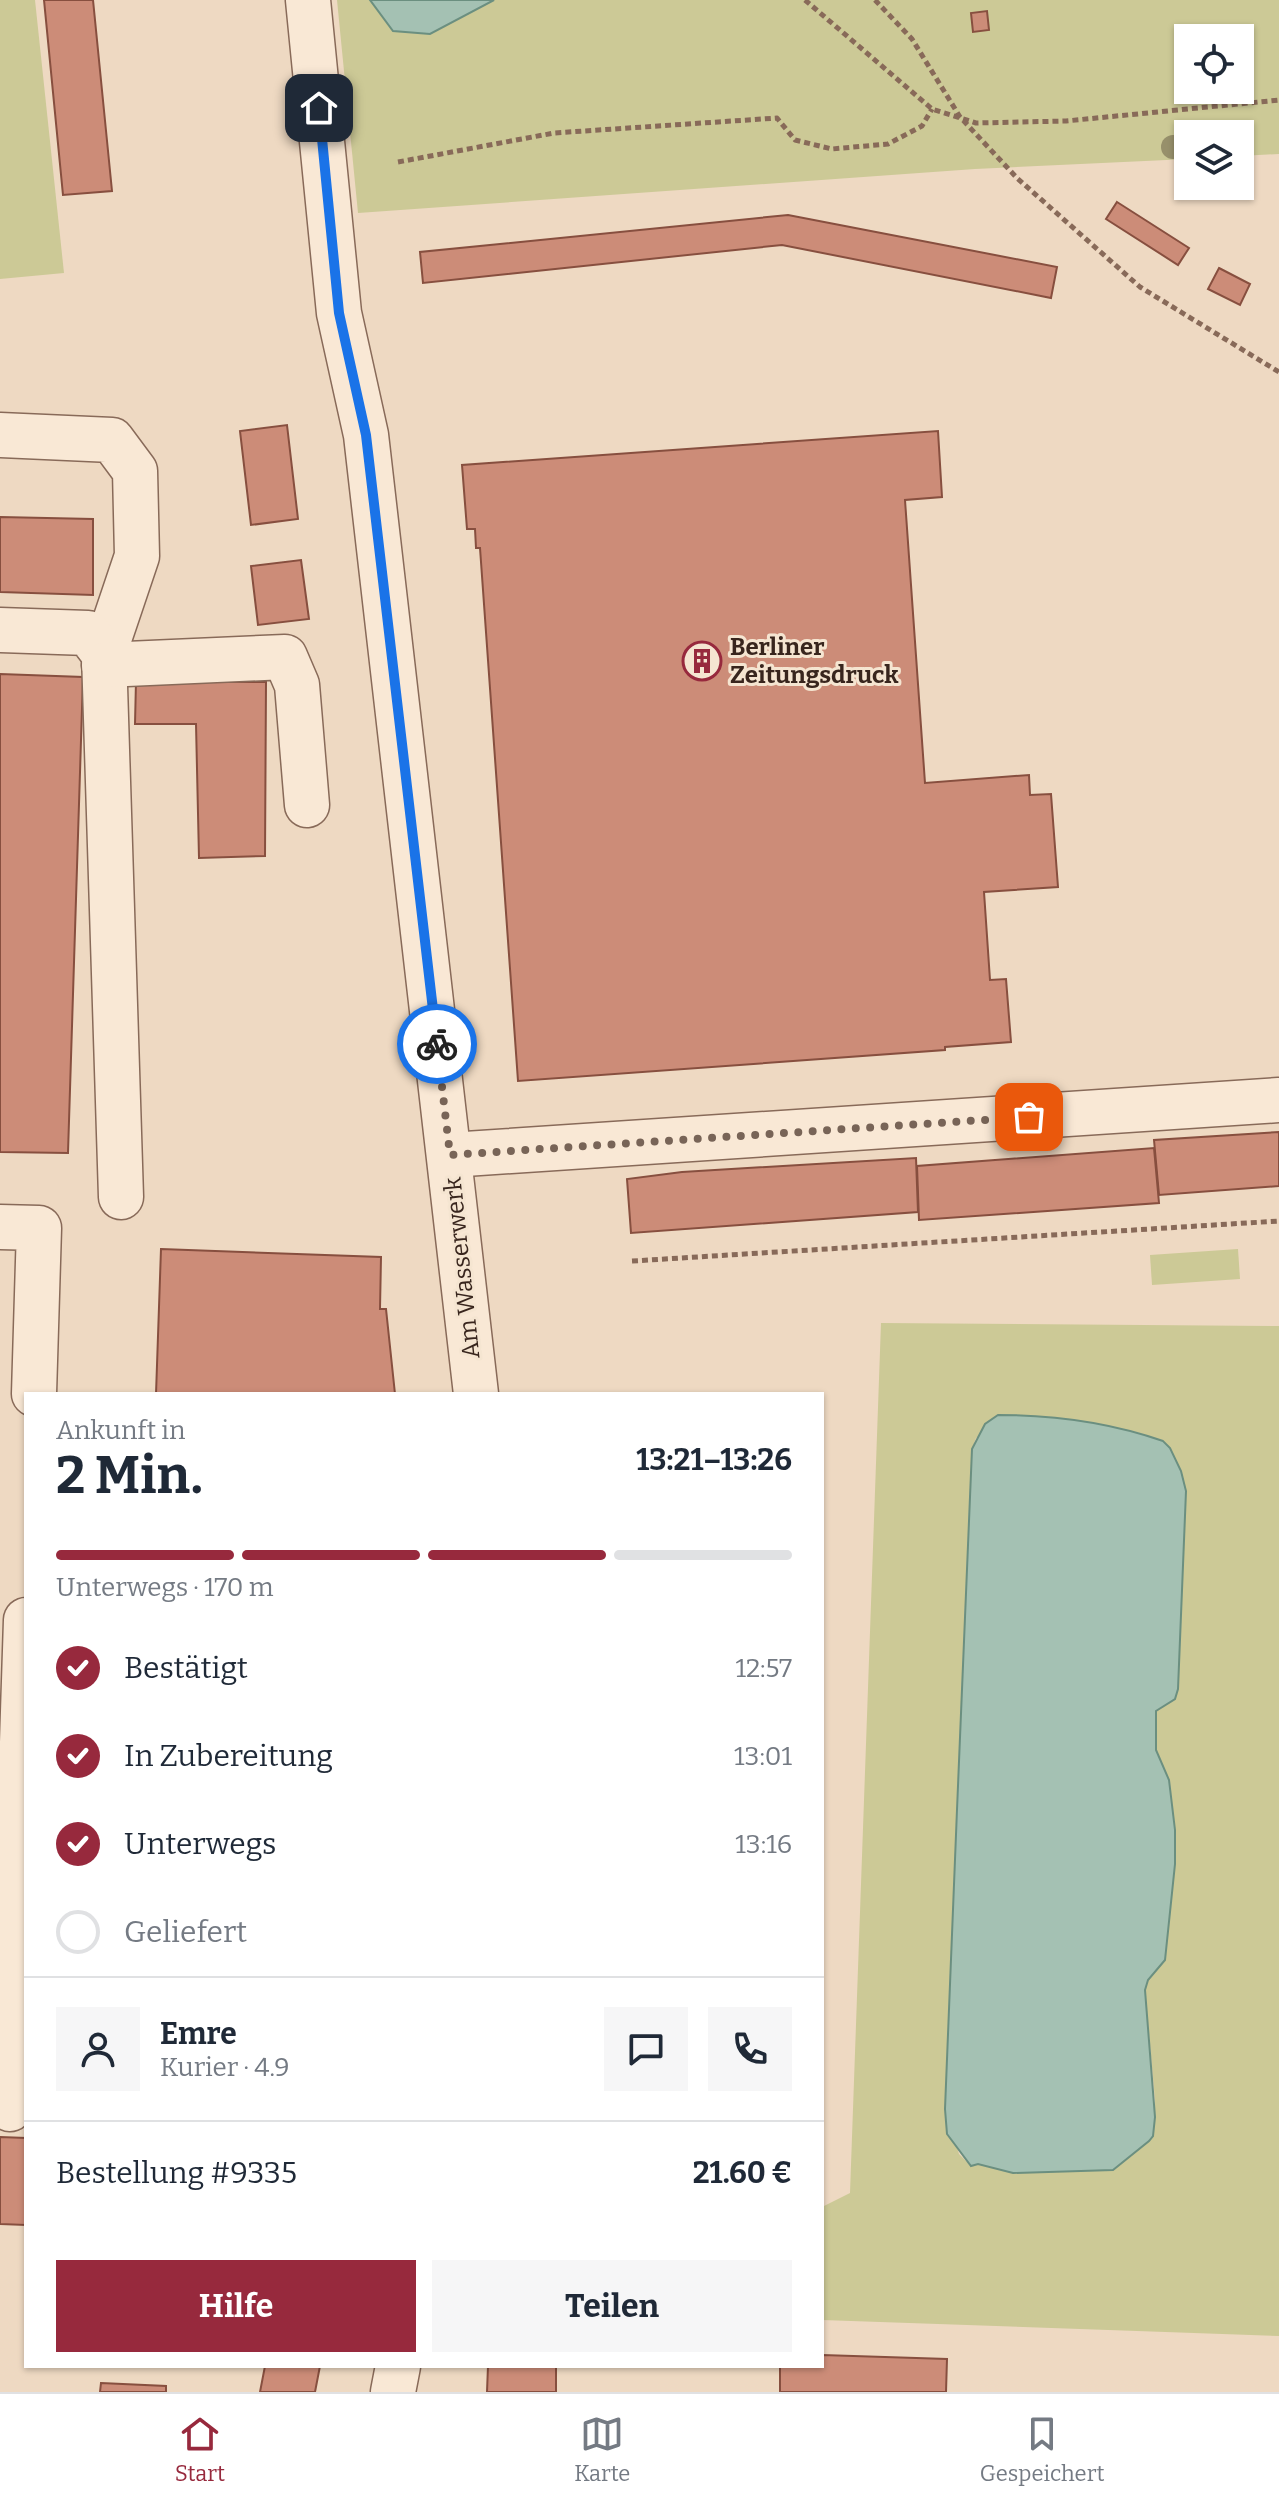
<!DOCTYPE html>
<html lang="de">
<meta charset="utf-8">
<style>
:root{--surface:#fff;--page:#f6f6f7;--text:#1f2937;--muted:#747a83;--line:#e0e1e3;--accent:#97293d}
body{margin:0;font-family:Bitter,serif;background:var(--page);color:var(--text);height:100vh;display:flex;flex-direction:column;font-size:30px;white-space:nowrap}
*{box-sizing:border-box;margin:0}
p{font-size:26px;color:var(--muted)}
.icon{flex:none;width:44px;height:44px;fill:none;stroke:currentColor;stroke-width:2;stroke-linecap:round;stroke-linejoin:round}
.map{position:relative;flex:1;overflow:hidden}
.panel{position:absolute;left:24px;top:1392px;width:800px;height:976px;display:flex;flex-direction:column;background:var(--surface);border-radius:0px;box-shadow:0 2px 6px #0004}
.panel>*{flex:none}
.controls{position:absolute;left:1174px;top:24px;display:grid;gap:16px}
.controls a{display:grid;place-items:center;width:80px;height:80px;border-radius:0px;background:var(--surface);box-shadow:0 2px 6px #0004;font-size:40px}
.pin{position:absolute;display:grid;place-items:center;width:68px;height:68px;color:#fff;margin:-34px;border-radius:16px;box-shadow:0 4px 12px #0006}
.courier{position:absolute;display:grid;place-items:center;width:80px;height:80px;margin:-40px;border:6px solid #1a73e8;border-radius:50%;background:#fff;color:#222;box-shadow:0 2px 10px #0007}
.summary em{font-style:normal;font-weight:700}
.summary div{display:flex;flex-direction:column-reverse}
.summary{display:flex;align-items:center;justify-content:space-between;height:136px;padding:0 32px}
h1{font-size:52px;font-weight:700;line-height:60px}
.bar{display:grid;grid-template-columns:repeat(4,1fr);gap:12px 8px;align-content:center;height:96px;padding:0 32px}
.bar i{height:10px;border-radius:6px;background:var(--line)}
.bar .on{background:var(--accent)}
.bar p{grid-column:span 4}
.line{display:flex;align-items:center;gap:20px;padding:0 32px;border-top:2px solid var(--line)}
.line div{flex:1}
.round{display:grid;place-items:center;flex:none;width:84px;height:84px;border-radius:0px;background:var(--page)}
ol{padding:0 32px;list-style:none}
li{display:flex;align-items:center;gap:24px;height:88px}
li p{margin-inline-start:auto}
li .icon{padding:8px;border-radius:50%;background:var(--accent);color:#fff;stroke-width:4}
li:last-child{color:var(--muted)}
li i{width:44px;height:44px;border:4px solid var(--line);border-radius:50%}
.action{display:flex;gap:16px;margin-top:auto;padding:16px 32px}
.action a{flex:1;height:92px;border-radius:0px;background:var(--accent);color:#fff;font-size:32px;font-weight:700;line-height:92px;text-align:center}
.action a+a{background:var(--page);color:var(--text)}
.tab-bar{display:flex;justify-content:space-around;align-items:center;height:112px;border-top:2px solid var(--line);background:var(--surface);font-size:22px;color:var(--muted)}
.tab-bar a{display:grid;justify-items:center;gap:4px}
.tab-bar .on{color:var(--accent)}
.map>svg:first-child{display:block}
.green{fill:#ccc996;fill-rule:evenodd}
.water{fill:#a4c1b3;stroke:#6b8f80;stroke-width:2}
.building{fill:#cc8c78;stroke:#874f3f;stroke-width:2}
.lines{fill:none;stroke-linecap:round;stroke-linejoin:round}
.minor-casing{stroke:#886a59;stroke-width:47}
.path{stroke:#886a59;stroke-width:5;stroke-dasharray:6 4;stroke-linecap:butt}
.minor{stroke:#f9e8d5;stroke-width:44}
.tree{fill:#97906b}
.done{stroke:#786457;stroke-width:8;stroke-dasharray:0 14.4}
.route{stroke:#1a73e8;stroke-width:10}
.labels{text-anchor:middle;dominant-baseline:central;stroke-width:6;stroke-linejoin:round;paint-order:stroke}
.poi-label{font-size:24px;font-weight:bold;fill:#38251d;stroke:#f5e5d1;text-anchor:start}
.street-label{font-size:24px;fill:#38251d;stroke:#f5e5d1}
</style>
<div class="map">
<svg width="1279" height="2392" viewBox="0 0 1279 2392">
<rect width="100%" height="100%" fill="#eed9c2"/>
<!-- green -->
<g class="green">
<polygon points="0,0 35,0 64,273 0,279"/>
<path d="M337,0h942v154l-39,2v-22h-52v25l-213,10 -617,44zM1188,38h52v52h-52z"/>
<polygon points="1238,1249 1240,1279 1152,1285 1150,1255"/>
<path d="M881,1323l398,3v1010l-457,-16v-113l28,-14zM1027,1415l109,17 27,9 7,7 15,37 -10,214 -19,12v39l13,30 6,50v34l-10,96 -17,20 -3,10 10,110 -3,37 -3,4 -36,29 -100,3 -35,-9 -7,2 -12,-12 -14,-45c10,-220 16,-440 27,-660l4,-11z"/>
</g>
<!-- water -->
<g class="water">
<polygon points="370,0 494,0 430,34 393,31"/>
<path d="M998,1415c55,0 113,8 165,26l7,7 11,23 5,20 -8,198 -3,10 -19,12v39l13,30 6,50v34l-10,96 -17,20 -3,10 10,127 -2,19 -4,5 -36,29 -100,3 -35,-9 -7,2 -24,-32 -2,-25c10,-220 16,-440 27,-660l13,-25z"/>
</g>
<!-- building -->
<g class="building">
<polygon points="44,0 93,0 112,191 63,195"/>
<polygon points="987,11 989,30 973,32 971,13"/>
<polygon points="1117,202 1189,248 1178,265 1106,219"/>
<polygon points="788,215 1057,267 1051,298 782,245 423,283 420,252"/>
<polygon points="1219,268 1250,284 1240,305 1208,289"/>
<polygon points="287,425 298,519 251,525 240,431"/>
<polygon points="938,431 942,497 905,500 925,783 1029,775 1030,795 1051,794 1058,887 984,892 990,980 1006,979 1011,1042 945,1047 945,1050 518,1081 480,548 476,548 475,529 467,529 462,465"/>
<polygon points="0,517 93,519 93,595 0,592"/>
<polygon points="301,560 309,619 258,625 251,566"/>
<polygon points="0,674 83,677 68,1153 0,1152"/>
<polygon points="136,681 266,682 265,856 199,858 196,724 135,724"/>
<polygon points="1279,1132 1279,1186 1159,1195 1154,1140"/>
<polygon points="1154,1148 1159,1203 919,1220 917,1166"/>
<polygon points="916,1158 918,1212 631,1233 627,1179 682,1172"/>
<polygon points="161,1249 381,1257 380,1309 386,1309 395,1394 156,1394"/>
<polygon points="0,2137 26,2138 26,2225 0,2224"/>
<polygon points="822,2355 947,2359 946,2392 780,2392 780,2366 822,2366"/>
<polygon points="265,2366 320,2366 315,2392 260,2392"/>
<polygon points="488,2366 556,2366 556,2392 487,2392"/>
<polygon points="101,2383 166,2386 166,2392 100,2392"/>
</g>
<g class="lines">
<!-- minor casing -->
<g class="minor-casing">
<g id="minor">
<polyline points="308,0 339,313 366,435 476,1394"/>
<polyline points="0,435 112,440 135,471 137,556 104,654"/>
<polyline points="0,630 88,633 104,654 121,1197"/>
<polyline points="104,665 285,657 297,685 307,805"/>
<polyline points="450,1155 1279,1100"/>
<polyline points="0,1227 39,1228 34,1394"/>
<polyline points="10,2109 26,1620"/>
<polyline points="393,2392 398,2366"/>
</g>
</g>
<!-- path -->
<g class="path">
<polyline points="805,0 932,109 976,123 1066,121 1279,100"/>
<polyline points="875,0 912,39 960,117 1017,178 1140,287 1279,372"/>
<polyline points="398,162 554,133 777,118 795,140 832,149 888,144 922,126 932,109"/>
<polyline points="632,1261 1279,1221"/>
</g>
<!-- minor -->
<use href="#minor" class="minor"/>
</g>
<!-- trees -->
<circle class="tree" cx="1173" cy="147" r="12"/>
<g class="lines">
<!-- done -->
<polyline class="done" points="437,1044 450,1155 1029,1117"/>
<!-- route -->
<polyline class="route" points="319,108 339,313 366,435 437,1044"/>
</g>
<!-- icons -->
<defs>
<g id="building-ring" transform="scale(2)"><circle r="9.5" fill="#f5e5d1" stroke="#97293d" stroke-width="1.5"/><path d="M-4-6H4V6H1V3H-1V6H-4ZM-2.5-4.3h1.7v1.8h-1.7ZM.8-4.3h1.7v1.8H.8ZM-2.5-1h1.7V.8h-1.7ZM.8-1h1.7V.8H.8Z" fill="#97293d"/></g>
</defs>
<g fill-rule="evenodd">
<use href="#building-ring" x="702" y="661"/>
</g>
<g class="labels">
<!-- poi labels -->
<g class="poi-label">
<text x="730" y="647">Berliner<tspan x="730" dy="28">Zeitungsdruck</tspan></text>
</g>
<!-- street labels -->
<g class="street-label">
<text transform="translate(462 1268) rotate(-96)">Am Wasserwerk</text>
</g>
</g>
</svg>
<div class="controls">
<a><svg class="icon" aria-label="locate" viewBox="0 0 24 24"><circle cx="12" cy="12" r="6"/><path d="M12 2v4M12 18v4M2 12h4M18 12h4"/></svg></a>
<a><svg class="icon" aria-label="layers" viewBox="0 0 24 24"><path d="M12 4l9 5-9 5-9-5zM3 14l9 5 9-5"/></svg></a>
</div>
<div class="pin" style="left:1029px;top:1117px;background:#ea580c"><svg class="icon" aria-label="bag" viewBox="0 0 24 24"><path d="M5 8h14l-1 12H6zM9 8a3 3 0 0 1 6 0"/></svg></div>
<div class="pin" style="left:319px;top:108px;background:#1f2937"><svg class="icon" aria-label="home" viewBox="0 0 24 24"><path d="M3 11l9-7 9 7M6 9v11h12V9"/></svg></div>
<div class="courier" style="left:437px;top:1044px"><svg class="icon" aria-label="bike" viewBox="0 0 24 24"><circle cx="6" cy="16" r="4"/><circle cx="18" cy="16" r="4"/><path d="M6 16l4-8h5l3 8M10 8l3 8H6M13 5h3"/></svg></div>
<section class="panel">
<div class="summary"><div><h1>2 Min.</h1><p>Ankunft in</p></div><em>13:21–13:26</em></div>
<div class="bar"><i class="on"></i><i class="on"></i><i class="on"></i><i></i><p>Unterwegs · 170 m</p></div>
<ol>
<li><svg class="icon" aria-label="check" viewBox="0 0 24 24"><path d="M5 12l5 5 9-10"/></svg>Bestätigt<p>12:57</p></li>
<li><svg class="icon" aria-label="check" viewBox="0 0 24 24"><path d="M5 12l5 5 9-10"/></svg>In Zubereitung<p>13:01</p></li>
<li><svg class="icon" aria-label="check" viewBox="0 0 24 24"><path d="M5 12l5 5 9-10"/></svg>Unterwegs<p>13:16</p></li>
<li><i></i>Geliefert</li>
</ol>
<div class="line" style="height:144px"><a class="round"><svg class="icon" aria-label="person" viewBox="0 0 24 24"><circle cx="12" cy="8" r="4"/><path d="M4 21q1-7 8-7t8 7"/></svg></a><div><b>Emre</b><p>Kurier · 4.9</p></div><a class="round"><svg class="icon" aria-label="chat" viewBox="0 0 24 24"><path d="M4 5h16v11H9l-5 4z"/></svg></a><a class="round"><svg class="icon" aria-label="phone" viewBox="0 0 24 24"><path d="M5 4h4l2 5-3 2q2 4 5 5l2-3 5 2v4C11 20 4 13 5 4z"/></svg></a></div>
<div class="line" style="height:104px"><div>Bestellung #9335</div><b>21.60 €</b></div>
<div class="action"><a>Hilfe</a><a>Teilen</a></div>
</section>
</div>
<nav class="tab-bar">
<a class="on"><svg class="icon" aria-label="home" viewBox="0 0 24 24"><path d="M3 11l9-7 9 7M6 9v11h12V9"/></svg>Start</a>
<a><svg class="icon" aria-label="map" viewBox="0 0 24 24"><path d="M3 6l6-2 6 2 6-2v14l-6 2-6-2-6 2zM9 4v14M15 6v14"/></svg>Karte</a>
<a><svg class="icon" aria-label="saved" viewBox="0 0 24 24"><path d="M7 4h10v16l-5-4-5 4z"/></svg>Gespeichert</a>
</nav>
